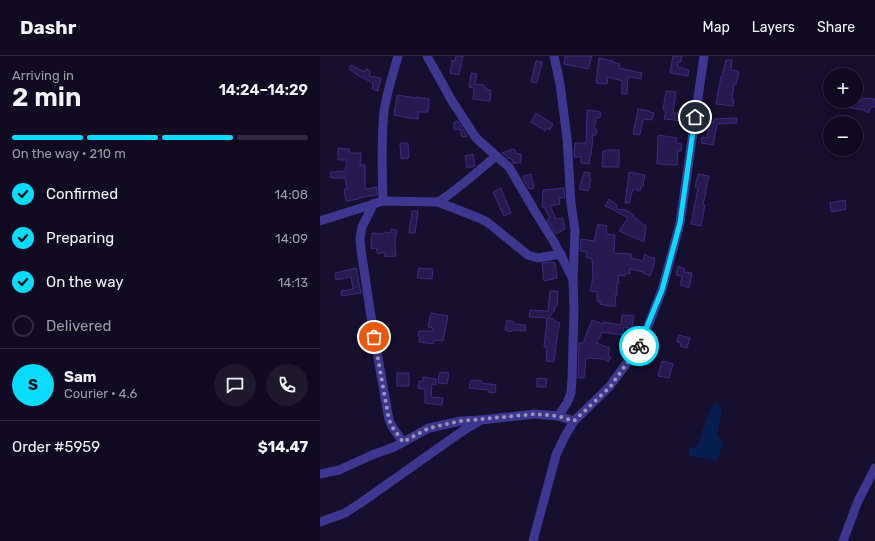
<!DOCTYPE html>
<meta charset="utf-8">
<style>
:root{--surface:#100b22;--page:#1e192f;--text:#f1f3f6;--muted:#9c9ba5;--line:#302b40;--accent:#08dcff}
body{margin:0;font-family:Rubik,sans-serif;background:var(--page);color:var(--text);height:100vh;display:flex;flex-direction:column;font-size:15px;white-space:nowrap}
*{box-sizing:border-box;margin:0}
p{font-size:13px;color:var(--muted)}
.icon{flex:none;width:22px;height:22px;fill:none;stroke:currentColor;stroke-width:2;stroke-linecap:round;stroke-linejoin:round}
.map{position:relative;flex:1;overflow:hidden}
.drawer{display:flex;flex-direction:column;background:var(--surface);width:320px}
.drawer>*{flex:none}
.tools{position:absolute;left:503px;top:12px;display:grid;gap:8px}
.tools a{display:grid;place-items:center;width:40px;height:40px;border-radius:50%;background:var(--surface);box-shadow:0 2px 10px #0003,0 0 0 1px var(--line);font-size:20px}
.pin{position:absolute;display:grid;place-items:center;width:34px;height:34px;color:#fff;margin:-17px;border:2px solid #fff;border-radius:50%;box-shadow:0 1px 4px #0007}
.courier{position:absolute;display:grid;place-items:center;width:40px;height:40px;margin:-20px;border:3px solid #08dcff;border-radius:50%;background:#fff;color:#222;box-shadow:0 1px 5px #0007}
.summary em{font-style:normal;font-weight:600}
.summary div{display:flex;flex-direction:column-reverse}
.summary{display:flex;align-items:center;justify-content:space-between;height:68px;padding:0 12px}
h1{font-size:26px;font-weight:600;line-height:30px}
.bar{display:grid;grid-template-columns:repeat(4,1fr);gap:6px 4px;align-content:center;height:48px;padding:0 12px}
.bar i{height:5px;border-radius:3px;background:var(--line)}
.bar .selected{background:var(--accent)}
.bar p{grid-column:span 4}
.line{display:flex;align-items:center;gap:10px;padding:0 12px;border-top:1px solid var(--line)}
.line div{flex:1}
.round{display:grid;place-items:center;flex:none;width:42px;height:42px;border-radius:21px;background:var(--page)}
ol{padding:0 12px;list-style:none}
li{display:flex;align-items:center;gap:12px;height:44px}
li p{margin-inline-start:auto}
li .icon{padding:4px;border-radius:50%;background:var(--accent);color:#111;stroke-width:4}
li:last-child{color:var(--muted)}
li i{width:22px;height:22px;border:2px solid var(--line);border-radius:50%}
header{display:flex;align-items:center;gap:24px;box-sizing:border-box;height:56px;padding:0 20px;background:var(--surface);border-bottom:1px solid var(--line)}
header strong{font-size:19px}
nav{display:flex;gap:22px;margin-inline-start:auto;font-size:14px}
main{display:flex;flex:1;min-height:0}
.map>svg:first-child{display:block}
.water{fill:#061e50}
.building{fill:#271a51;stroke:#3e2a7f}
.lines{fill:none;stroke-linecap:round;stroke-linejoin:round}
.minor{stroke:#3e3791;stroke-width:9}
.done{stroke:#9b94b6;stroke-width:4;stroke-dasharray:0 7.2}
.route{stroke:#08dcff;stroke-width:5}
</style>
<header>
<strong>Dashr</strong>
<nav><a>Map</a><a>Layers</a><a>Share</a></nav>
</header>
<main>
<section class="drawer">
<div class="summary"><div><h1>2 min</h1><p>Arriving in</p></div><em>14:24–14:29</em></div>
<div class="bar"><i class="selected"></i><i class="selected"></i><i class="selected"></i><i></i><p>On the way · 210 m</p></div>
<ol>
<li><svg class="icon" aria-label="check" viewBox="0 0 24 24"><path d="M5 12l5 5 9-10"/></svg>Confirmed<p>14:08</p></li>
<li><svg class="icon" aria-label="check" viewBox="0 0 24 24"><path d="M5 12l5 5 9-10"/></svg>Preparing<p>14:09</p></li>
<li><svg class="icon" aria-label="check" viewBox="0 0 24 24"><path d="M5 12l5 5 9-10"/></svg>On the way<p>14:13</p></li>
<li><i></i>Delivered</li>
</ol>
<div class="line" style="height:72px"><b class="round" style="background:var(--accent);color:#111">S</b><div><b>Sam</b><p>Courier · 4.6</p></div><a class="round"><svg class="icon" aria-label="chat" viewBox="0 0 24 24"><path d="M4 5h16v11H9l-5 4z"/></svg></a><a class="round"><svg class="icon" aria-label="phone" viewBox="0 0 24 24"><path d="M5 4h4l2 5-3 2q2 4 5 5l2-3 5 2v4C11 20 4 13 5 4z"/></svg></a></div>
<div class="line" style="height:52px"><div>Order #5959</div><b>$14.47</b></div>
</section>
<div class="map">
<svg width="555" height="485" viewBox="0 0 555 485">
<rect width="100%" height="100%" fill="#160f2e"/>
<!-- water -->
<polygon class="water" points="397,347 402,352 397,380 403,387 397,405 370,400 368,393 377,390 392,349"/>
<!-- building -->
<g class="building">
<polygon points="136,0 143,0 139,19 130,17 132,4 135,5"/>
<polygon points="245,0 272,0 268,13 244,8"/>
<polygon points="353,0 362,0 361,6 358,6 358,11 369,14 368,20 350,17"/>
<polygon points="279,2 293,5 292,6 300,8 299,12 322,17 321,23 308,21 307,38 302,38 302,25 288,21 287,28 276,27"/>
<polygon points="406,4 412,4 411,14 419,15 416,29 414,28 412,44 414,44 413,50 396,48 401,20 402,21"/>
<polygon points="216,5 222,6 217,27 211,26"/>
<polygon points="31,9 44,16 46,13 51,15 49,20 61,22 58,35 52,33 53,27 37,19 29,13"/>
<polygon points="151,17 157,18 155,28 164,29 166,33 171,34 170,45 153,43 154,32 149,31"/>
<polygon points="346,35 356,36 353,57 364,58 363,65 344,63 346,54 343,54"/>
<polygon points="77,39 96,42 96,41 109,43 108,56 98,56 98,63 88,62 74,59"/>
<polygon points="543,42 555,43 555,52 552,50 548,57 544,54 525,51 526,45 542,45"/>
<polygon points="318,53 330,55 330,56 334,57 332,64 323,63 320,79 313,78"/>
<polygon points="267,54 281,56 280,62 276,62 274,73 277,73 276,79 273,79 271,100 270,100 269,108 261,107 261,101 254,101 254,100 255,87 266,87"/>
<polygon points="216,57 233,68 230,74 227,72 225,75 211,66"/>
<polygon points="417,62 417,67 397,68 393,89 381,87 382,81 387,82 390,66 393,67 394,63"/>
<polygon points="138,65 147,80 142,81 140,73 134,74 134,66"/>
<polygon points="338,79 357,82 356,87 362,88 361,95 358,95 357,109 337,108"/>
<polygon points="80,87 88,87 89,102 81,103"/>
<polygon points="18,92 29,93 29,97 41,97 40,109 45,109 45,133 57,131 57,139 39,142 39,143 26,145 24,133 27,133 25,122 11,122 10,116 25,115 27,104 18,104"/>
<polygon points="193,93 195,94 196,97 201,98 201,107 193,107 192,103 188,102 186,100 186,99 182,97"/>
<polygon points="286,94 299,94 299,111 282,111 283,95 286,95"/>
<polygon points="153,98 155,110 147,112 145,100"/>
<polygon points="264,116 270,117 269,121 271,122 268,135 259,133"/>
<polygon points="309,116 325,119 323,130 321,130 320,135 313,133 309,147 305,147"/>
<polygon points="211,118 214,132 209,133 207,128 206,128 204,124 203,120"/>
<polygon points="378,118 389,120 383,149 385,149 381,170 371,168 378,132 375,131"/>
<polygon points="181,132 191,157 184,160 173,136"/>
<polygon points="244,132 245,142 239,142 240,148 230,150 236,163 243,162 245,173 236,178 227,164 230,162 224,151 222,151 223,134"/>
<polygon points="289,143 297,149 297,153 306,154 314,159 313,160 326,170 324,186 299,175 308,162 292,153 285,150"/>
<polygon points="525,144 526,153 511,156 510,147"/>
<polygon points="92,155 98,155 95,177 89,177"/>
<polygon points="278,168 287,170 286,178 295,179 294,197 312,198 311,202 323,205 325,198 329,201 335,202 334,205 335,205 330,220 323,217 323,216 310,213 310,218 306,217 305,220 298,219 299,227 297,227 297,239 295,239 296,250 290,250 280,248 280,245 277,245 277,236 270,235 273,221 272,203 266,201 267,196 260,195 261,183 274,185"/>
<polygon points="71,173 77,174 75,188 76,200 65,201 65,196 58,198 56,192 52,193 51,190 52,177 62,178 65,176 70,177"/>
<polygon points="232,206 232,207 235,206 237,222 224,225 222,207"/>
<polygon points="358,210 365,213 364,216 372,217 369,232 360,229 362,220 356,219"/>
<polygon points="36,212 41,237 22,240 21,235 33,233 31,221 16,224 15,217"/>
<polygon points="99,212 113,213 112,223 97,222"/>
<polygon points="230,235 238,235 237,250 235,250 234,255 229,262 234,263 234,265 240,267 238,274 234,306 226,305 227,291 224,291 227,262 209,261 210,254 228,255"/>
<polygon points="111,257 128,260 123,285 114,284 113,288 99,286 100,281 98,280 99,275 113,275 113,272 108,271"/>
<polygon points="302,259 314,260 312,272 304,271 302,279 282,276 280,281 276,287 290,292 288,299 291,301 288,306 283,303 266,302 264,322 258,322 259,287 263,287 272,264 283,268 283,266 301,269"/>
<polygon points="187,264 194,266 194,268 205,269 205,275 192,274 191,276 185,274"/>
<polygon points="359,279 370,282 367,292 360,290 361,287 357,286"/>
<polygon points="342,305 353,308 349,322 338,320"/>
<polygon points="122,316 129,317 127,328 118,327 119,317 122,317"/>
<rect x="77" y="317" width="12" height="13"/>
<polygon points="103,321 116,323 116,329 112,328 111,341 123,342 122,349 105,347 105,333 98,332 99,325 103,325"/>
<polygon points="217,322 227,323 226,331 217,331"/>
<polygon points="151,324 162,325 162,327 176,329 175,337 168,336 169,334 149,332"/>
</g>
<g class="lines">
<!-- minor -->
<g class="minor">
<polyline points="107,0 132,45 156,82 189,111 216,157 234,186 253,223"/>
<polyline points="234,0 240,28 247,82 251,147 255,175 253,225 254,253 252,323 251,337 247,347 238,360"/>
<path d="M63,145c-1,-30 -2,-60 1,-90 3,-19 9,-37 14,-55"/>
<path d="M118,146c21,-13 39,-30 58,-46"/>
<polyline points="54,147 42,171 40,182 41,194 52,267 69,364 73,372 83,386"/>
<polyline points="0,165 63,145 118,146 159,162 167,166 208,199 218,202 241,198"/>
<polyline points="0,418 19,414 52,399 74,391 109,372 141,365 160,364"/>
<polyline points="0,466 25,457 42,446 144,374 161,364 215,358 238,360 254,365"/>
<polyline points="213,485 236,399 244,382 254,365 289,331 321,288 342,234 360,167 384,0"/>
<polyline points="523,485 538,445 555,412"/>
</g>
</g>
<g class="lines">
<!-- done -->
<polyline class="done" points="54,281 69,364 73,372 83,386 109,372 141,365 215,358 238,360 254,365 290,331 319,290"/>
<!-- route -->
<polyline class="route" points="319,290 342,234 360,167 375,61"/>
</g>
</svg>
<div class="tools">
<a>+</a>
<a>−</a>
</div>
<div class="pin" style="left:54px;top:281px;background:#ea580c"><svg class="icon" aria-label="bag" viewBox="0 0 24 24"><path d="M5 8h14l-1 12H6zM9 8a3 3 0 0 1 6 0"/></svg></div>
<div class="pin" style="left:375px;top:61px;background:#1f2937"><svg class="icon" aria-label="home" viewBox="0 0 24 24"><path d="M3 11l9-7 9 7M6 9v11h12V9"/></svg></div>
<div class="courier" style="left:319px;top:290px"><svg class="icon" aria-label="bike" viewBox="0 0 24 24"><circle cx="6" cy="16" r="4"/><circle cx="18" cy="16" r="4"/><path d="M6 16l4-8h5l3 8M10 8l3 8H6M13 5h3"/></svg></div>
</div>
</main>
